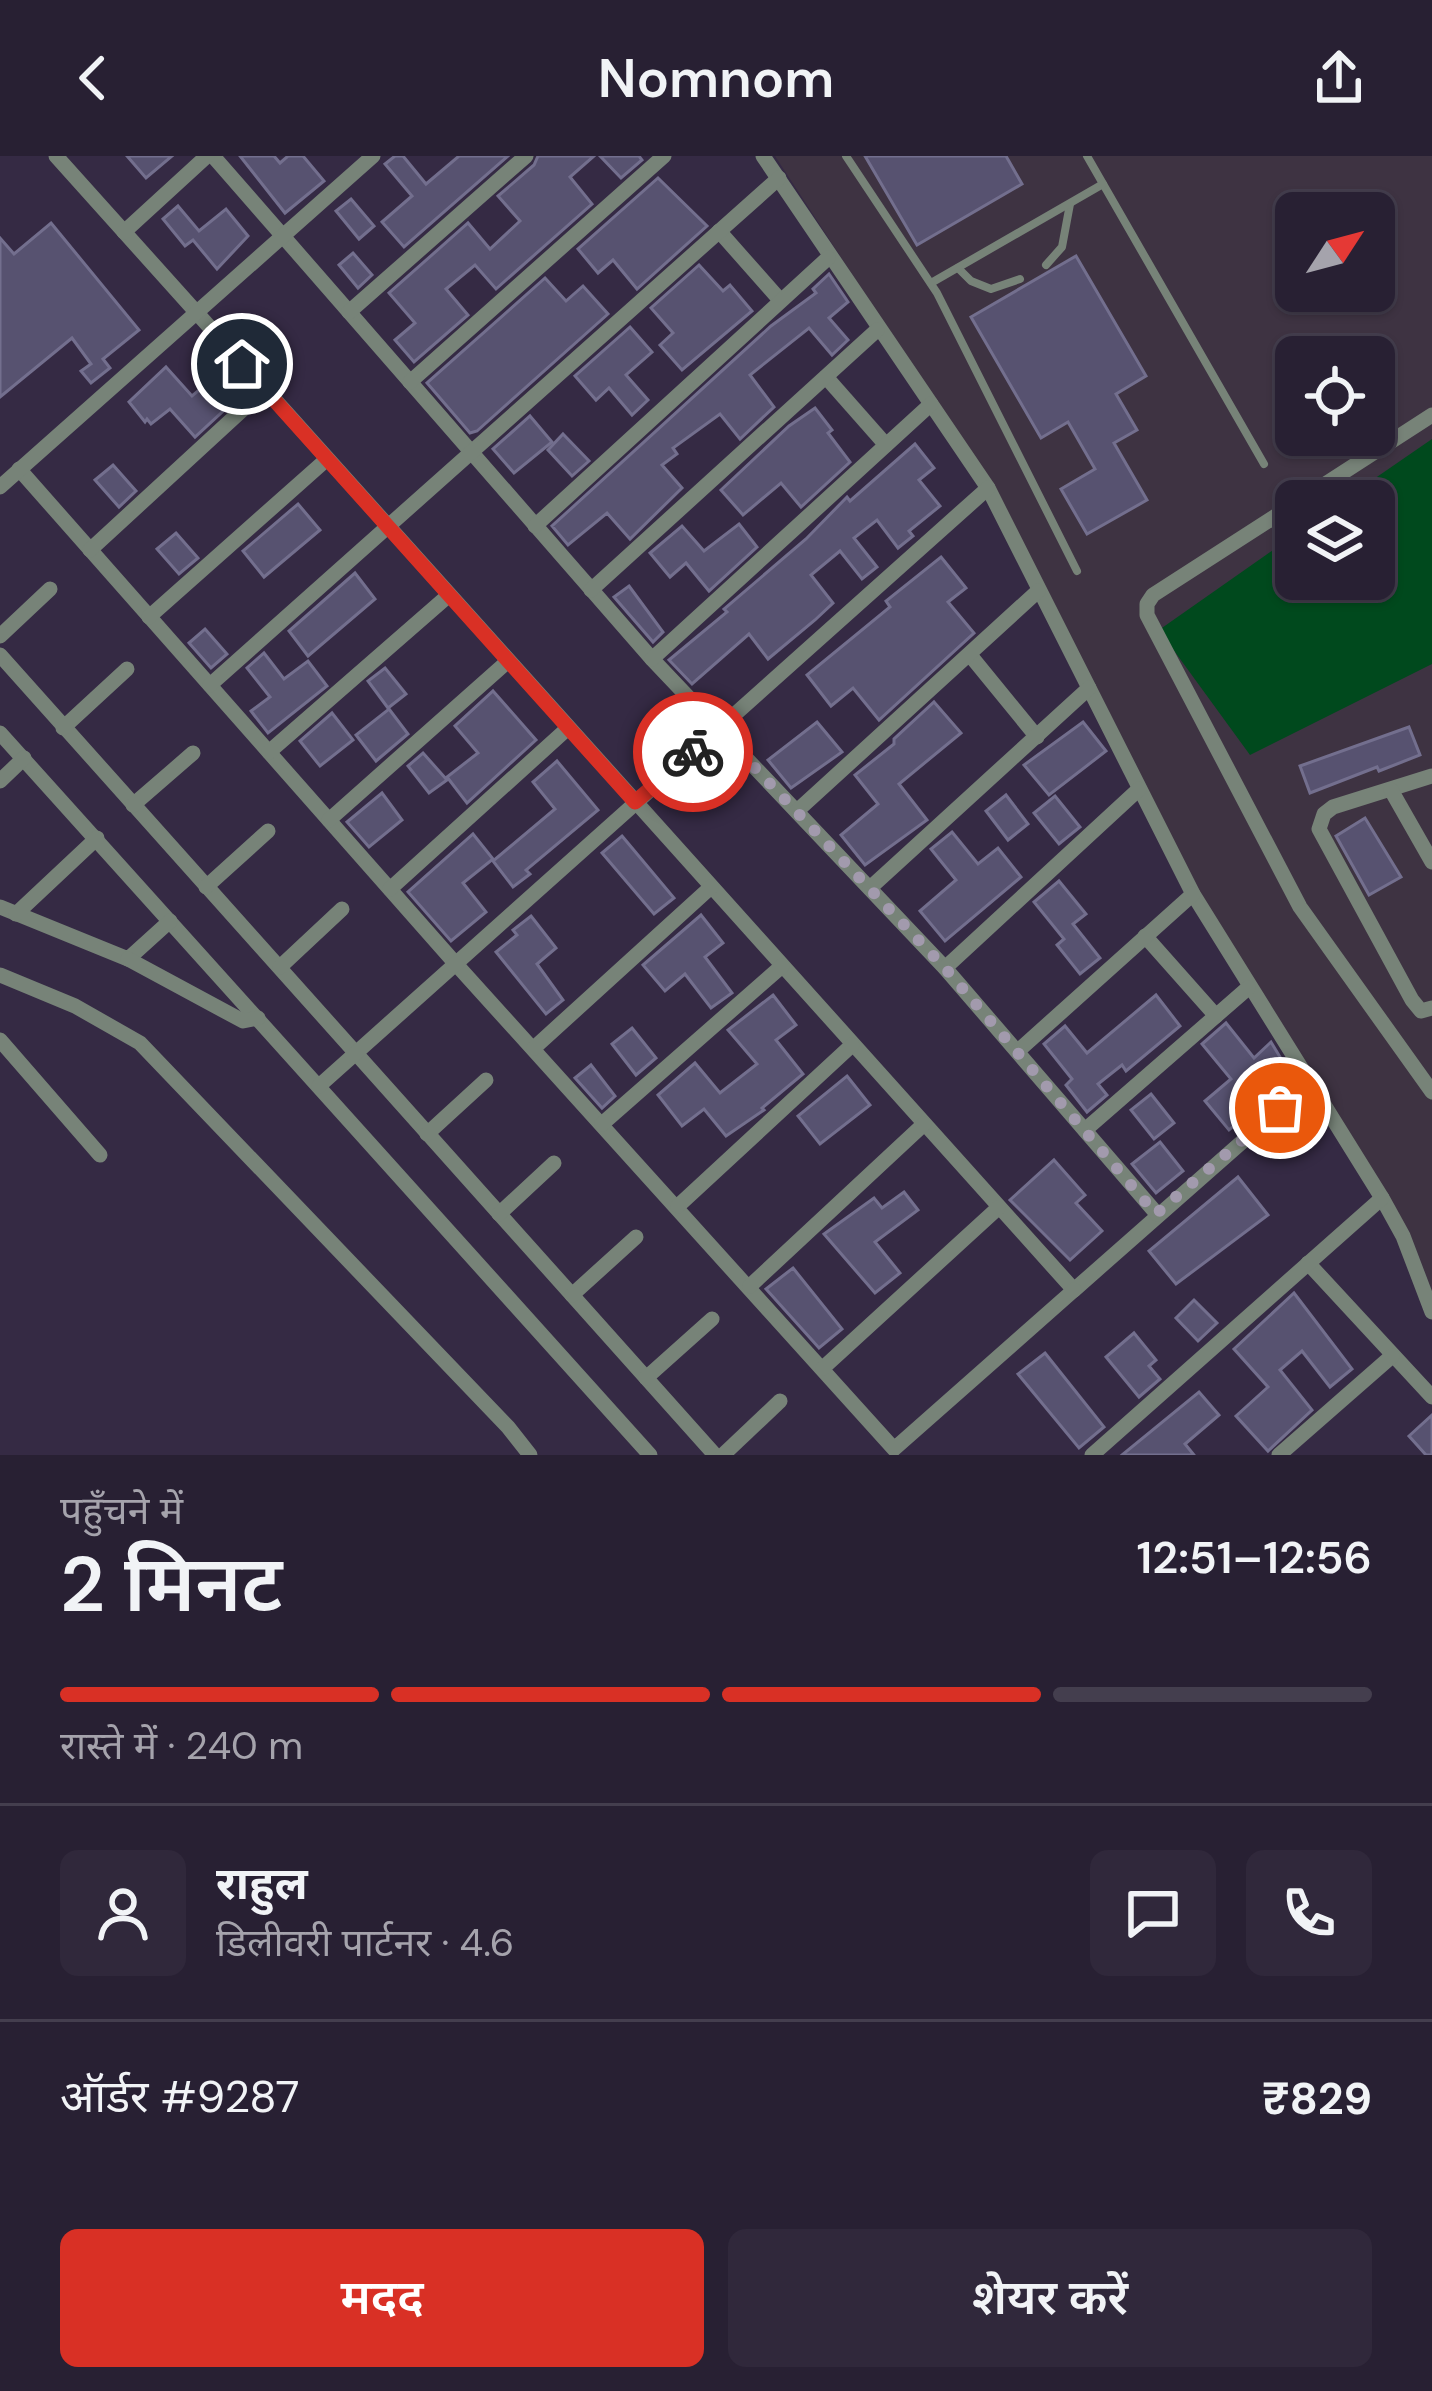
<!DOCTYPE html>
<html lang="hi">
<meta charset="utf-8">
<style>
:root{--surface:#282033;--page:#30283b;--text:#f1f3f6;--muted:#a5a3ac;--line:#443e4e;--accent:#d93025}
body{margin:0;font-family:"DM Sans","Noto Sans Devanagari",sans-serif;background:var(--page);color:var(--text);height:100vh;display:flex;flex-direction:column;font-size:45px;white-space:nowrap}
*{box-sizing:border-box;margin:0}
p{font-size:39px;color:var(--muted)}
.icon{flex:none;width:66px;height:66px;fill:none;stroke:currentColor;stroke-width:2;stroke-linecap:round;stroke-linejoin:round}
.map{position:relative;height:1299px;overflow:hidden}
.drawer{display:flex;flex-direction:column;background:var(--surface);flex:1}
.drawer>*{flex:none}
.needle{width:78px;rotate:54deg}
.fabs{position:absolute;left:1275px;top:36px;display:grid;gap:24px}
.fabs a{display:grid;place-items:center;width:120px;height:120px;border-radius:18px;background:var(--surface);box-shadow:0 3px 9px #0004,0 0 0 3px var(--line);font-size:60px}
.pin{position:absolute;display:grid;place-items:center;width:102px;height:102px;color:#fff;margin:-51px;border:6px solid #fff;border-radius:50%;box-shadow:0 3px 12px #0007}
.courier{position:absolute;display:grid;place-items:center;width:120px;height:120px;margin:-60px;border:9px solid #d93025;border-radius:50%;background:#fff;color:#222;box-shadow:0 3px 15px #0007}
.overview em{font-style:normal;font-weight:600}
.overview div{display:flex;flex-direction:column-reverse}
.overview{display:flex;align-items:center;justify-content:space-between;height:204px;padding:0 60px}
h1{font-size:78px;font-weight:600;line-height:90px}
.bar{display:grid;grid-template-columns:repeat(4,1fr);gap:18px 12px;align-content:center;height:144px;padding:0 60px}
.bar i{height:15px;border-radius:9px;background:var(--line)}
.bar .selected{background:var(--accent)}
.bar p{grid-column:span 4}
.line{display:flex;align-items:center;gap:30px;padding:0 60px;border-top:3px solid var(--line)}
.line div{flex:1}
.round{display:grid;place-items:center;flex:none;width:126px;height:126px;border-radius:18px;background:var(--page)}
.action{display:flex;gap:24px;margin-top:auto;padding:24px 60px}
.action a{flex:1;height:138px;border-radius:18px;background:var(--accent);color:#fff;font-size:48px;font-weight:600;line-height:138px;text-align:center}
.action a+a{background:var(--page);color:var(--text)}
header{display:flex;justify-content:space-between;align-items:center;height:156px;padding:0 60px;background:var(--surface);font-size:54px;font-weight:600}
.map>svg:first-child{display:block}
.education{fill:#3e3342;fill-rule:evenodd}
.green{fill:#00491d}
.building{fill:#575270;stroke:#736f8e;stroke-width:3}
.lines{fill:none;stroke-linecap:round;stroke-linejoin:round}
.lane{stroke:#778378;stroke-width:8}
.street{stroke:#778378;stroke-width:15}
.done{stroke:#a29aad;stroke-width:12;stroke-dasharray:0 21.6}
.route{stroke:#d93025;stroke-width:15}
</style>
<header><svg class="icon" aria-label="back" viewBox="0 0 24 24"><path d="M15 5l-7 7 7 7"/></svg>Nomnom<svg class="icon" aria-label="share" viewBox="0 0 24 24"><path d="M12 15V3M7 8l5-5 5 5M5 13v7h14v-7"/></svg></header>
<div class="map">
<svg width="1432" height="1299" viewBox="0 0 1432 1299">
<rect width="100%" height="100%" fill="#352a44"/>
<!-- education -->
<path class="education" d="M775,0h657v1135l-23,-60 -195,-291 -236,-472zM1296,57h78v78h-78zM1296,201h78v78h-78zM1296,345h78v78h-78z"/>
<!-- green -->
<polygon class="green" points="1432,283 1432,508 1250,599 1159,474 1296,378 1296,423 1374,423 1374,345 1342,345"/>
<!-- building -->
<g class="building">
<polygon points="127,0 172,0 146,22"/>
<polygon points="240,0 274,0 280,7 288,0 303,0 324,25 285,57"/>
<polygon points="395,0 403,0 426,28 459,0 508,0 404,91 382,66 412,40 385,8"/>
<polygon points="538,0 594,0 570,21 592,48 496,133 475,109 446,133 468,159 414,206 395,184 415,167 389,137 468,67 490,93 520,65 498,40 534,9"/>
<polygon points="600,0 639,0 642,4 621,22"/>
<polygon points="865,0 1006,0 1022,28 917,89"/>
<polygon points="658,22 707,70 637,133 613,104 598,117 578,93"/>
<polygon points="351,43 374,70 359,83 336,55"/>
<polygon points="178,50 199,75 226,53 248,80 217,113 193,84 185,90 163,63"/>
<polygon points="51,67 139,174 103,203 110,212 91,227 81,215 91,208 72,182 0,241 0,82 14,98"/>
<polygon points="353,97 372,119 358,132 339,109"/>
<polygon points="1076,100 1146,220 1116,238 1137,274 1114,287 1147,344 1087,378 1061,333 1095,313 1068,266 1041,282 971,161"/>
<polygon points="699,109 723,135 730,129 752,155 682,214 660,189 673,177 651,152"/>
<polygon points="829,118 848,146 829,162 848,184 832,199 809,172 750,219 774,251 740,283 720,258 673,292 677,298 662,309 682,332 630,383 607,357 568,389 552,370 771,170 816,137 813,133"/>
<polygon points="545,122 566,145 583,130 608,158 477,275 470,277 427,227"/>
<polygon points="630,171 652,196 626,219 648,244 632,259 609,232 596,244 575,220"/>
<polygon points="166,211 192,240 216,220 235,244 195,281 170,253 151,268 147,263 145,266 129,246"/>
<polygon points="815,252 832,274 828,277 850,306 801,351 781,327 743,359 721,334 789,270"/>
<polygon points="530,260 552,286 514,317 493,293"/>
<polygon points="563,278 589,305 572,320 548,294"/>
<polygon points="915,288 934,312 919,324 940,350 909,375 913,380 898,392 877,364 854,382 877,411 862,423 840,395 811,419 833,447 815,464 768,503 749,478 692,528 669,504 727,456 724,453 806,383 847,341 850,345"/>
<polygon points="113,309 136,335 119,351 95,324"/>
<polygon points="298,348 320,374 264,421 243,395"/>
<polygon points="739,368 757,391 709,435 686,407 670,421 650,397 682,370 704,395"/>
<polygon points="176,377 198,402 179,418 157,393"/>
<polygon points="941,401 966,432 948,446 974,477 879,564 853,532 831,550 807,519 890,451 886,445"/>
<polygon points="355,417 375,443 308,500 289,475"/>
<polygon points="629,430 663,476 653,486 614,441"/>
<polygon points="205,473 227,498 211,512 189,487"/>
<polygon points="264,497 284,523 308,505 327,530 268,577 251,555 270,541 247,512"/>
<polygon points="385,512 406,538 388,552 368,525"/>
<polygon points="493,535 536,584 467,647 447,621 478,597 455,570"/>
<polygon points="934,546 961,577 899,628 927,664 865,709 841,679 878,648 855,619 894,588 894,583"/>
<polygon points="389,553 408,578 376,605 356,579"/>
<polygon points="332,557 353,584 320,610 300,585"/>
<polygon points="817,566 842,596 791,632 768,604"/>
<polygon points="1083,566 1106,595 1049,639 1024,609"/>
<polygon points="1409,571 1420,599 1379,615 1377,611 1310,637 1300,610"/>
<polygon points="423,597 447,624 429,637 408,610"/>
<polygon points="557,605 598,654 526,714 530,718 513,731 493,705 555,653 533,626"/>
<polygon points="382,637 402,664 369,691 347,666"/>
<polygon points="1006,639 1028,668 1008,684 986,655"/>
<polygon points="1055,640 1080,671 1059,688 1034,657"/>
<polygon points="1365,662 1401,721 1369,739 1336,680"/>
<polygon points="952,676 978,708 998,692 1021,721 945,785 920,755 956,724 931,693"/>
<polygon points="473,678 493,703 463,727 486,756 451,785 408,736"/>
<polygon points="622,680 674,742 654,758 602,697"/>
<polygon points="1059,725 1086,758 1073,768 1100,802 1080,818 1057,789 1064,783 1034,746"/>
<polygon points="701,759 723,787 705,801 732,837 711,852 685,818 665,835 643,809"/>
<polygon points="531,760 556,792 537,808 563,844 546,858 496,796 517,779 513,774"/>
<polygon points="773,839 796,869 776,884 803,918 762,952 764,954 726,980 704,953 682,970 658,939 695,907 720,937 757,908 728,874"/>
<polygon points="1156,839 1180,870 1126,915 1122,909 1098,928 1107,939 1087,956 1066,929 1072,923 1044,888 1065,870 1087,897"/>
<polygon points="1226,867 1254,902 1271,886 1292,921 1229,974 1205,945 1231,923 1202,888"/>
<polygon points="632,872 656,902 636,919 612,888"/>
<polygon points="591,909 615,940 602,952 575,922"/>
<polygon points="847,920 870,949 820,988 798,960"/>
<polygon points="1151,938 1174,967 1154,983 1131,954"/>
<polygon points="1160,986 1183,1015 1156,1037 1132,1008"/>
<polygon points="1054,1004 1085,1039 1076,1047 1102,1075 1070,1104 1010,1044"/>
<polygon points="1238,1021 1268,1059 1176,1128 1149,1095"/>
<polygon points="904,1036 918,1054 875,1086 900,1117 875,1137 824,1078 874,1042 882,1052"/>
<polygon points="793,1112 842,1173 819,1192 766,1133"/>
<polygon points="1294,1137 1352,1213 1330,1231 1302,1195 1280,1214 1312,1254 1268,1295 1236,1260 1268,1231 1234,1193"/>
<polygon points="1194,1144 1217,1167 1198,1185 1176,1162"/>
<polygon points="1134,1177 1156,1204 1149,1210 1160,1223 1139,1241 1106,1201"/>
<polygon points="1045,1197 1104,1271 1079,1292 1018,1218"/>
<polygon points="1199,1236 1219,1259 1185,1288 1194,1299 1122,1299"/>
<polygon points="1432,1259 1432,1299 1426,1299 1409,1280"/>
</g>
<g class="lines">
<!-- lane -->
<g class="lane">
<polyline points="846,0 937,137 1077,415"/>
<polyline points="1087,0 1264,308"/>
<polyline points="1046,109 1062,91 1070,48"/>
<polyline points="958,112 971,125 991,133 1020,123"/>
<polyline points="931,127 1103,28"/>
</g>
<!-- street -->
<g class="street">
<polyline points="56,0 1074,1134 1310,926"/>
<polyline points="213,0 652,503 945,812 1157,1058"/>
<polyline points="763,0 988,332 1193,738 1382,1042 1403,1080 1432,1156"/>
<polyline points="719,75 780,144"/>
<polyline points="124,76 207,0"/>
<polyline points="349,156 526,0"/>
<polyline points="826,221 886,289"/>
<polyline points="410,226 664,0"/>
<polyline points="19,313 455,807 894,1293 1074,1134"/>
<polyline points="0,331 373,0"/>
<polyline points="1299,345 1432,259"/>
<polyline points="1296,347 1153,439 1147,448 1147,459 1300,751 1432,936"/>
<polyline points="535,370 828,102"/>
<polyline points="90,394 265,233"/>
<polyline points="591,434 877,174"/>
<polyline points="149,461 327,303"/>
<polyline points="0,480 50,433"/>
<polyline points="0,499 715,1299"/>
<polyline points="970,499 1037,581"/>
<polyline points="652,503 931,248"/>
<polyline points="210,529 779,22"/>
<polyline points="63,572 127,513"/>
<polyline points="0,577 650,1299"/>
<polyline points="269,596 449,439"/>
<polyline points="1432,620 1333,651 1324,658 1319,673 1412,844 1421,855 1432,852"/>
<polyline points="0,625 24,602"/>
<polyline points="1391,634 1432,706"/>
<polyline points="133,649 193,597"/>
<polyline points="797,655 1038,435"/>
<polyline points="329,664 508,505"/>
<polyline points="206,731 268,675"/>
<polyline points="870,732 1089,532"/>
<polyline points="390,733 568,572"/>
<polyline points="0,751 128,803 170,765"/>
<polyline points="16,758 97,682"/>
<polyline points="1145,780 1216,860"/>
<polyline points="128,803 243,865 258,862"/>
<polyline points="280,811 342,753"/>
<polyline points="945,812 1139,633"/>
<polyline points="0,819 75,850 140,887 508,1271 530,1299"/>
<polyline points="0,884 100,999"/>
<polyline points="534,892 711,731"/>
<polyline points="1018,895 1193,738"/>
<polyline points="319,930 988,332"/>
<polyline points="602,968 782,810"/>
<polyline points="1085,974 1248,832"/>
<polyline points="427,978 486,924"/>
<polyline points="678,1050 852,889"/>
<polyline points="499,1058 554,1007"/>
<polyline points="1308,1107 1432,1241"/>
<polyline points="750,1130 924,968"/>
<polyline points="572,1139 636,1081"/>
<polyline points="823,1212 998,1052"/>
<polyline points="646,1222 712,1163"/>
<polyline points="723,1299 780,1245"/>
<polyline points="1092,1299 1382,1042"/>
<polyline points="1279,1299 1392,1200"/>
</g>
</g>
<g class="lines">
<!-- done -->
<polyline class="done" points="693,596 719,574 945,812 1156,1058 1280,952"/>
<!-- route -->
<polyline class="route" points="242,208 635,646 693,596"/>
</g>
</svg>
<div class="fabs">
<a><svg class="needle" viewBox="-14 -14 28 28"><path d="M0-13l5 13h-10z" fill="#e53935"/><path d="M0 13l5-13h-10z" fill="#a5a3ac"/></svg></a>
<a><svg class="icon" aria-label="locate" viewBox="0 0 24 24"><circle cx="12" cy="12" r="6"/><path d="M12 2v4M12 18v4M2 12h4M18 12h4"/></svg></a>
<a><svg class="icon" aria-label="layers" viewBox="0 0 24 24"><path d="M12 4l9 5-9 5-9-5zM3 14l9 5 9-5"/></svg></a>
</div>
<div class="pin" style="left:1280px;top:952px;background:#ea580c"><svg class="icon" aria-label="bag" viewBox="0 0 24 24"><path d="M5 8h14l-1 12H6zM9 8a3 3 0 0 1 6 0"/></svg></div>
<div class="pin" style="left:242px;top:208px;background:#1f2937"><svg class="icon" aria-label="home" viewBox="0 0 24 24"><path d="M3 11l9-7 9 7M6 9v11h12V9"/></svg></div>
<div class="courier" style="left:693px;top:596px"><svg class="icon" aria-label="bike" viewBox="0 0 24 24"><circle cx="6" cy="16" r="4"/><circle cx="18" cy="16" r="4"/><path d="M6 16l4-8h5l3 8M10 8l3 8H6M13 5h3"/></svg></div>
</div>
<section class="drawer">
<div class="overview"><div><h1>2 मिनट</h1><p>पहुँचने में</p></div><em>12:51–12:56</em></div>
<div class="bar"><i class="selected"></i><i class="selected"></i><i class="selected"></i><i></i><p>रास्ते में · 240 m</p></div>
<div class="line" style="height:216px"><a class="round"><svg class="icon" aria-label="person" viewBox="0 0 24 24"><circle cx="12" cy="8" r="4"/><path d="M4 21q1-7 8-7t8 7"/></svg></a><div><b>राहुल</b><p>डिलीवरी पार्टनर · 4.6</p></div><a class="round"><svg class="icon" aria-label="chat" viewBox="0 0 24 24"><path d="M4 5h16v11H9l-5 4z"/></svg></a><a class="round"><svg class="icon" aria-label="phone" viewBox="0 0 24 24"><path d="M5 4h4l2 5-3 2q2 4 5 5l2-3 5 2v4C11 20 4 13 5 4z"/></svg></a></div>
<div class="line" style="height:156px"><div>ऑर्डर #9287</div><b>₹829</b></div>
<div class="action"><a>मदद</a><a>शेयर करें</a></div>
</section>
